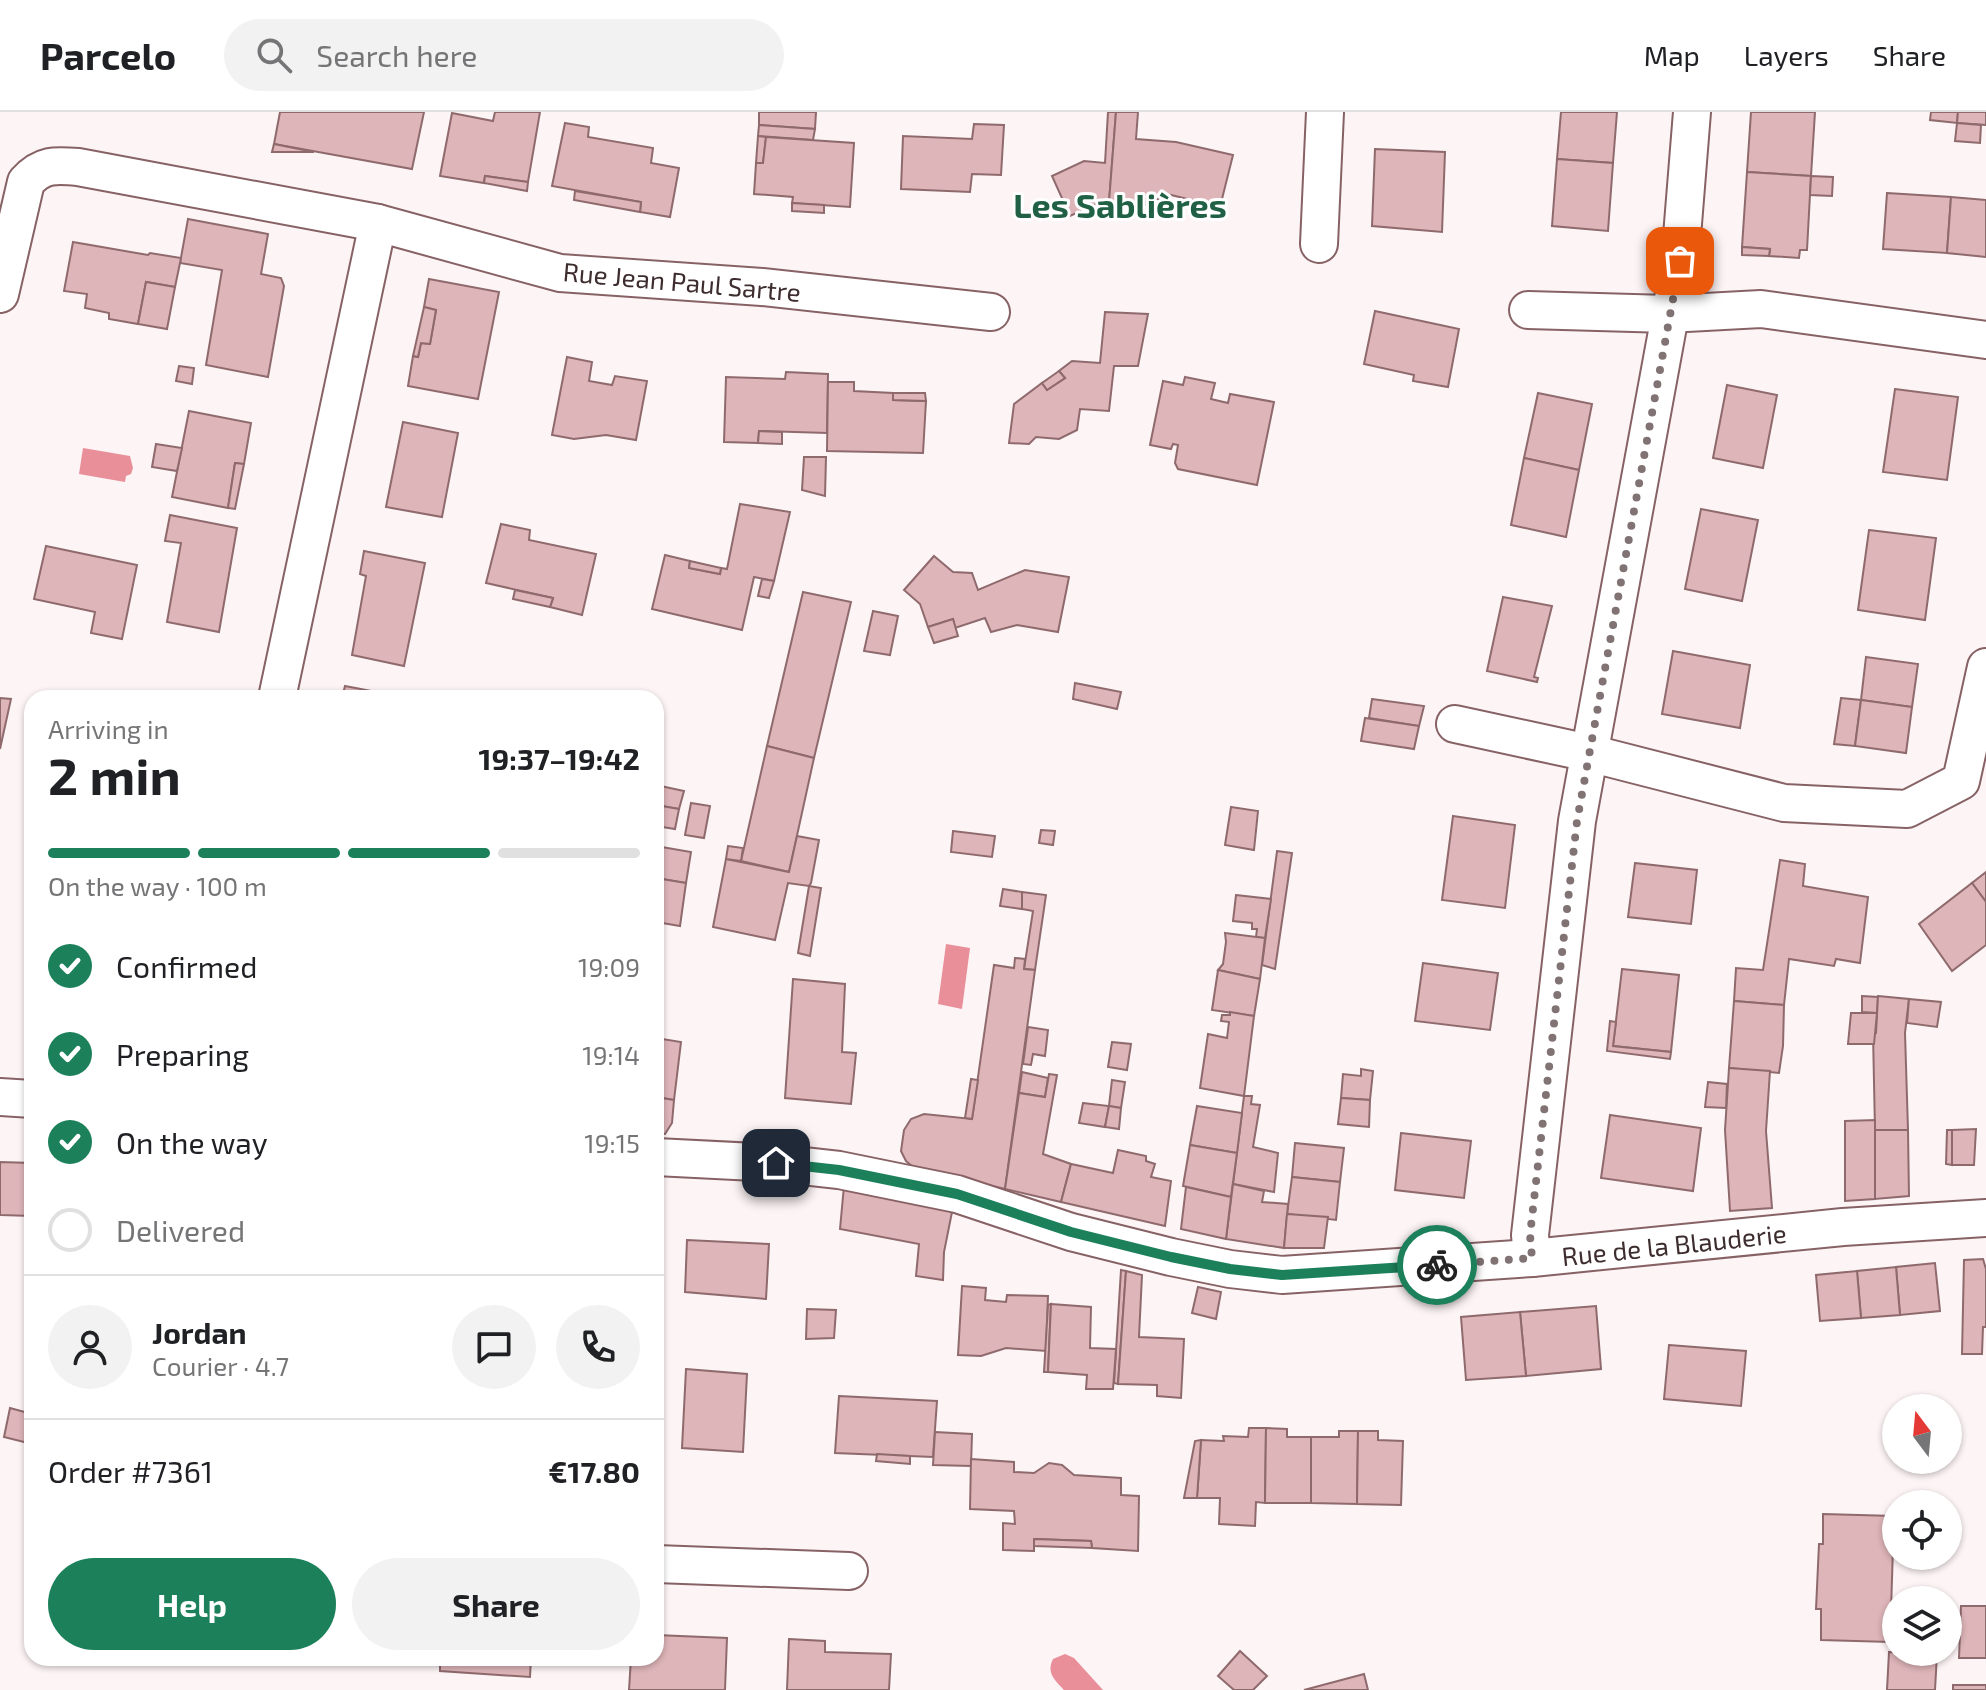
<!DOCTYPE html>
<meta charset="utf-8">
<style>
:root{--surface:#fff;--page:#f2f2f2;--text:#202124;--muted:#757577;--line:#e0e0e0;--accent:#1c815b}
body{margin:0;font-family:"Exo 2",sans-serif;background:var(--page);color:var(--text);height:100vh;display:flex;flex-direction:column;font-size:30px;white-space:nowrap}
*{box-sizing:border-box;margin:0}
p{font-size:26px;color:var(--muted)}
.icon{flex:none;width:44px;height:44px;fill:none;stroke:currentColor;stroke-width:2;stroke-linecap:round;stroke-linejoin:round}
.map{position:relative;flex:1;overflow:hidden}
.details{position:absolute;left:24px;top:578px;width:640px;height:976px;display:flex;flex-direction:column;background:var(--surface);border-radius:24px;box-shadow:0 2px 6px #0004}
.details>*{flex:none}
.needle{width:52px;rotate:344deg}
.buttons{position:absolute;left:1882px;top:1282px;display:grid;gap:16px}
.buttons a{display:grid;place-items:center;width:80px;height:80px;border-radius:50%;background:var(--surface);box-shadow:0 2px 6px #0004;font-size:40px}
.pin{position:absolute;display:grid;place-items:center;width:68px;height:68px;color:#fff;margin:-34px;border-radius:16px;box-shadow:0 4px 12px #0006}
.courier{position:absolute;display:grid;place-items:center;width:80px;height:80px;margin:-40px;border:6px solid #1c815b;border-radius:50%;background:#fff;color:#222;box-shadow:0 2px 10px #0007}
.headline em{font-style:normal;font-weight:700}
.headline div{display:flex;flex-direction:column-reverse}
.headline{display:flex;align-items:center;justify-content:space-between;height:136px;padding:0 24px}
h1{font-size:52px;font-weight:700;line-height:60px}
.bar{display:grid;grid-template-columns:repeat(4,1fr);gap:12px 8px;align-content:center;height:96px;padding:0 24px}
.bar i{height:10px;border-radius:6px;background:var(--line)}
.bar .current{background:var(--accent)}
.bar p{grid-column:span 4}
.line{display:flex;align-items:center;gap:20px;padding:0 24px;border-top:2px solid var(--line)}
.line div{flex:1}
.round{display:grid;place-items:center;flex:none;width:84px;height:84px;border-radius:42px;background:var(--page)}
ol{padding:0 24px;list-style:none}
li{display:flex;align-items:center;gap:24px;height:88px}
li p{margin-inline-start:auto}
li .icon{padding:8px;border-radius:50%;background:var(--accent);color:#fff;stroke-width:4}
li:last-child{color:var(--muted)}
li i{width:44px;height:44px;border:4px solid var(--line);border-radius:50%}
.button{display:flex;gap:16px;margin-top:auto;padding:16px 24px}
.button a{flex:1;height:92px;border-radius:48px;background:var(--accent);color:#fff;font-size:32px;font-weight:700;line-height:92px;text-align:center}
.button a+a{background:var(--page);color:var(--text)}
header{display:flex;align-items:center;gap:48px;box-sizing:border-box;height:112px;padding:0 40px;background:var(--surface);border-bottom:2px solid var(--line)}
header strong{font-size:38px}
nav{display:flex;gap:44px;margin-inline-start:auto;font-size:28px}
.search{width:560px;height:72px;background:var(--page);display:flex;align-items:center;gap:20px;box-sizing:border-box;padding:0 28px;border-radius:44px;color:var(--muted);font-size:30px}
.map>svg:first-child{display:block}
.water{fill:#e98f9a}
.building{fill:#deb5b9;stroke:#8f6a6d;stroke-width:2}
.lines{fill:none;stroke-linecap:round;stroke-linejoin:round}
.street-casing{stroke:#876265;stroke-width:40}
.street{stroke:#fff;stroke-width:36}
.done{stroke:#817374;stroke-width:8;stroke-dasharray:0 14.4}
.route{stroke:#1c815b;stroke-width:10}
.labels{text-anchor:middle;dominant-baseline:central;stroke-width:6;stroke-linejoin:round;paint-order:stroke}
.street-label{font-size:26px;fill:#3e2d2f;stroke:#fff}
.district-label{font-size:34px;font-weight:bold;fill:#206145;stroke:#fff}
</style>
<header>
<strong>Parcelo</strong>
<div class="search"><svg class="icon" aria-label="search" viewBox="0 0 24 24"><circle cx="10" cy="10" r="6"/><path d="M15 15l6 6"/></svg>Search here</div>
<nav><a>Map</a><a>Layers</a><a>Share</a></nav>
</header>
<div class="map">
<svg width="1986" height="1578" viewBox="0 0 1986 1578">
<rect width="100%" height="100%" fill="#fdf4f5"/>
<!-- water -->
<g class="water">
<polygon points="83,336 130,344 133,356 131,362 126,364 125,370 79,362"/>
<polygon points="946,832 970,836 962,897 938,892"/>
<path d="M1065,1542l9,4 29,32h-39c-9,-10 -18,-17 -11,-31z"/>
</g>
<!-- building -->
<g class="building">
<polygon points="280,0 424,0 412,57 274,32"/>
<polygon points="495,0 540,0 528,70 485,64 484,71 440,64 452,1 493,9"/>
<polygon points="759,0 816,0 815,17 759,13"/>
<polygon points="1108,0 1116,0 1109,90 1103,89 1070,104 1052,64 1084,49 1105,51"/>
<polygon points="1116,0 1138,0 1136,27 1176,30 1233,43 1220,95 1171,83 1169,88 1154,87 1153,93 1109,90"/>
<polygon points="1561,0 1617,0 1613,51 1557,47"/>
<polygon points="1751,0 1815,0 1811,64 1747,60"/>
<polygon points="1931,0 1958,0 1957,11 1930,8"/>
<polygon points="1958,0 1986,0 1986,13 1957,11"/>
<polygon points="565,11 589,15 588,25 653,36 651,51 679,56 670,105 640,100 641,90 552,74"/>
<polygon points="1957,11 1981,13 1980,31 1955,29"/>
<polygon points="974,12 1004,13 1001,63 972,62 970,80 901,77 903,24 972,27"/>
<polygon points="759,13 815,17 813,28 758,24"/>
<polygon points="758,24 766,25 763,51 756,51"/>
<polygon points="766,25 854,31 850,95 792,91 793,85 754,82 756,51 763,51"/>
<polygon points="274,32 314,40 272,40"/>
<polygon points="1375,37 1445,40 1442,120 1372,114"/>
<polygon points="1557,47 1613,51 1608,119 1552,114"/>
<polygon points="1747,60 1811,64 1807,138 1800,138 1799,146 1769,144 1770,137 1742,135"/>
<polygon points="485,64 528,70 527,79 484,71"/>
<polygon points="1811,64 1833,65 1832,84 1810,83"/>
<polygon points="575,79 641,90 640,100 574,88"/>
<polygon points="1887,81 1951,85 1947,141 1883,137"/>
<polygon points="1951,85 1986,88 1986,145 1947,141"/>
<polygon points="792,91 824,93 824,101 792,99"/>
<polygon points="188,107 268,122 261,162 281,166 284,174 268,265 206,253 222,158 180,151"/>
<polygon points="73,130 148,143 150,141 181,146 175,175 146,170 138,212 109,207 109,201 85,196 87,182 64,179"/>
<polygon points="1742,135 1770,137 1769,144 1742,143"/>
<polygon points="429,167 499,180 478,287 408,274 413,244 418,245 421,231 430,232 436,198 424,195"/>
<polygon points="146,170 175,175 167,217 138,212"/>
<polygon points="424,195 436,198 430,232 421,231 418,245 413,244"/>
<polygon points="1375,199 1459,217 1448,275 1413,269 1414,263 1364,252"/>
<polygon points="1105,200 1148,202 1138,254 1114,254 1109,299 1080,297 1077,318 1059,327 1036,325 1029,332 1009,331 1014,292 1042,271 1047,278 1065,266 1059,259 1072,249 1100,251"/>
<polygon points="567,245 592,250 589,269 612,273 615,264 647,269 636,328 606,323 574,327 552,323"/>
<polygon points="179,254 194,256 192,272 176,269"/>
<polygon points="1059,259 1065,266 1047,278 1042,271"/>
<polygon points="786,260 828,262 827,321 759,319 758,331 724,330 726,265 785,267"/>
<polygon points="1185,265 1215,271 1211,287 1228,291 1230,282 1274,290 1257,373 1178,357 1175,351 1178,333 1173,332 1171,337 1150,333 1163,269 1183,273"/>
<polygon points="828,270 854,270 854,279 893,281 893,288 926,289 923,341 827,339"/>
<polygon points="1727,273 1777,283 1763,356 1713,346"/>
<polygon points="1895,277 1958,285 1947,368 1883,360"/>
<polygon points="893,281 925,281 926,289 893,288"/>
<polygon points="1538,281 1592,292 1579,358 1524,346"/>
<polygon points="189,299 251,311 244,352 235,351 228,396 172,385"/>
<polygon points="403,310 458,321 442,405 386,395"/>
<polygon points="759,319 782,320 782,332 758,331"/>
<polygon points="156,332 182,336 177,359 152,355"/>
<polygon points="804,345 826,345 825,384 802,378"/>
<polygon points="1524,346 1579,358 1566,425 1511,413"/>
<polygon points="235,351 244,352 235,397 228,396"/>
<polygon points="740,392 790,400 774,469 754,465 742,518 652,497 665,443 690,449 689,456 720,462 721,456 727,457"/>
<polygon points="1701,397 1758,408 1742,489 1685,477"/>
<polygon points="170,403 237,416 219,520 167,510 181,431 165,429"/>
<polygon points="501,412 530,418 529,428 596,442 582,503 550,495 553,486 486,471"/>
<polygon points="1869,418 1936,426 1925,508 1858,498"/>
<polygon points="46,434 137,453 122,527 91,521 95,500 34,487"/>
<polygon points="364,439 425,451 404,554 352,543 366,464 360,462"/>
<polygon points="934,444 953,460 972,461 978,478 1025,458 1069,465 1058,520 1017,513 991,520 985,506 955,516 953,507 928,515 920,492 904,478"/>
<polygon points="690,449 721,456 720,462 689,456"/>
<polygon points="762,467 774,469 769,486 758,484"/>
<polygon points="515,478 553,486 550,495 513,487"/>
<polygon points="803,480 851,490 814,646 767,634"/>
<polygon points="1503,485 1552,494 1534,565 1538,566 1537,570 1487,559"/>
<polygon points="873,499 898,504 890,543 864,539"/>
<polygon points="953,507 958,524 934,531 928,515"/>
<polygon points="1673,539 1750,553 1740,616 1662,602"/>
<polygon points="1866,545 1918,552 1912,595 1861,588"/>
<polygon points="1075,571 1121,580 1117,597 1073,587"/>
<polygon points="345,574 398,584 398,586 342,586"/>
<polygon points="0,586 11,587 0,637"/>
<polygon points="1841,586 1861,588 1855,634 1834,632"/>
<polygon points="1372,587 1424,594 1419,614 1369,606"/>
<polygon points="1861,588 1912,595 1906,641 1855,634"/>
<polygon points="1365,606 1419,614 1414,637 1361,629"/>
<polygon points="767,634 814,646 789,760 741,749"/>
<polygon points="656,673 684,679 679,697 656,693"/>
<polygon points="691,691 710,694 704,726 685,723"/>
<polygon points="656,693 679,697 675,717 656,714"/>
<polygon points="1231,695 1258,699 1254,738 1225,733"/>
<polygon points="1453,704 1515,713 1505,796 1442,788"/>
<polygon points="1041,718 1055,719 1053,733 1039,731"/>
<polygon points="953,719 995,724 992,745 951,740"/>
<polygon points="797,724 819,728 811,771 809,774 788,771 775,828 713,815 726,747 789,760"/>
<polygon points="656,734 691,740 686,771 656,766"/>
<polygon points="728,734 743,736 741,749 726,747"/>
<polygon points="1277,739 1292,741 1275,857 1262,853"/>
<polygon points="1780,748 1805,752 1803,774 1868,785 1860,851 1836,847 1834,854 1789,847 1784,893 1734,889 1736,856 1763,858"/>
<polygon points="1635,751 1697,758 1691,812 1628,805"/>
<polygon points="1986,760 1986,790 1972,771"/>
<polygon points="656,766 686,771 680,814 656,810"/>
<polygon points="1972,771 1986,790 1986,833 1952,859 1919,812"/>
<polygon points="809,774 821,776 810,844 798,841"/>
<polygon points="1003,777 1022,780 1022,797 1000,794"/>
<polygon points="1022,780 1046,783 1035,858 1024,857 1033,799 1022,797"/>
<polygon points="1236,783 1271,787 1265,826 1256,825 1257,817 1252,817 1252,811 1233,809"/>
<polygon points="1225,821 1265,826 1260,867 1218,858 1223,852 1226,830"/>
<polygon points="1015,846 1025,847 1024,857 1035,858 1005,1077 913,1055 906,1049 901,1039 904,1018 911,1007 924,1002 972,1007 994,853 1014,856"/>
<polygon points="1423,851 1498,861 1490,918 1415,909"/>
<polygon points="1622,857 1679,863 1671,940 1613,934"/>
<polygon points="1218,858 1260,867 1254,904 1212,898"/>
<polygon points="793,867 845,872 842,940 856,941 851,992 785,986"/>
<polygon points="1862,884 1878,885 1877,901 1862,900"/>
<polygon points="1878,884 1909,887 1905,921 1908,1018 1875,1018 1873,922 1876,921"/>
<polygon points="1909,887 1941,890 1937,915 1907,911"/>
<polygon points="1734,889 1784,893 1783,934 1779,961 1729,956"/>
<polygon points="1230,900 1254,904 1244,984 1200,976 1208,922 1227,926 1229,910 1221,909 1222,903 1230,903"/>
<polygon points="1851,901 1877,901 1874,932 1848,932"/>
<polygon points="1610,909 1616,910 1613,934 1671,940 1670,947 1607,939"/>
<polygon points="1028,915 1048,918 1045,944 1033,942 1031,953 1023,952"/>
<polygon points="656,926 681,930 674,988 656,985"/>
<polygon points="1112,930 1131,932 1127,958 1108,955"/>
<polygon points="1729,956 1770,959 1766,1019 1772,1096 1730,1099 1725,1018"/>
<polygon points="1361,957 1373,959 1370,988 1341,986 1343,962 1361,964"/>
<polygon points="1022,960 1048,966 1045,985 1019,981"/>
<polygon points="1049,962 1057,963 1043,1042 1071,1052 1061,1090 1005,1077 1019,981 1045,985"/>
<polygon points="971,967 978,968 972,1007 965,1006"/>
<polygon points="1112,968 1125,970 1121,996 1109,994"/>
<polygon points="1708,970 1727,972 1726,996 1705,995"/>
<polygon points="1244,984 1252,984 1251,992 1260,993 1253,1035 1278,1041 1274,1080 1233,1072"/>
<polygon points="656,985 674,988 672,1011 665,1022 656,1021"/>
<polygon points="1341,986 1370,988 1369,1015 1338,1012"/>
<polygon points="1083,991 1109,994 1105,1015 1079,1011"/>
<polygon points="1109,994 1121,996 1119,1017 1105,1015"/>
<polygon points="1197,994 1242,1001 1237,1041 1190,1033"/>
<polygon points="1610,1003 1701,1016 1693,1079 1601,1066"/>
<polygon points="1875,1008 1875,1087 1845,1089 1845,1009"/>
<polygon points="1976,1017 1974,1053 1952,1053 1952,1018"/>
<polygon points="1875,1018 1908,1018 1909,1084 1875,1087"/>
<polygon points="1947,1018 1952,1018 1952,1053 1946,1052"/>
<polygon points="1401,1021 1471,1029 1464,1086 1395,1078"/>
<polygon points="1295,1031 1344,1036 1340,1070 1292,1065"/>
<polygon points="1190,1033 1237,1041 1231,1085 1183,1074"/>
<polygon points="1118,1038 1146,1044 1146,1049 1155,1052 1151,1065 1171,1069 1165,1114 1061,1090 1071,1052 1113,1061"/>
<polygon points="0,1050 32,1051 32,1104 0,1103"/>
<polygon points="1292,1065 1340,1070 1336,1108 1287,1102"/>
<polygon points="1233,1072 1264,1079 1262,1090 1288,1092 1284,1136 1226,1127"/>
<polygon points="844,1074 953,1095 944,1140 943,1168 916,1164 919,1132 840,1117"/>
<polygon points="1186,1075 1231,1085 1226,1127 1181,1117"/>
<polygon points="1287,1102 1328,1105 1324,1136 1284,1136"/>
<polygon points="687,1128 769,1132 766,1187 685,1180"/>
<polygon points="1983,1147 1986,1157 1986,1215 1983,1215 1982,1242 1962,1242 1964,1148"/>
<polygon points="1935,1151 1940,1199 1900,1203 1896,1155"/>
<polygon points="1896,1155 1900,1203 1861,1206 1857,1159"/>
<polygon points="1121,1158 1126,1159 1118,1272 1114,1271"/>
<polygon points="1126,1159 1142,1163 1139,1225 1184,1227 1181,1286 1157,1284 1157,1273 1118,1272"/>
<polygon points="1857,1159 1861,1206 1820,1209 1816,1163"/>
<polygon points="962,1174 986,1176 985,1188 1006,1190 1007,1183 1048,1184 1046,1239 1006,1236 981,1244 958,1243"/>
<polygon points="1198,1175 1221,1180 1216,1207 1192,1201"/>
<polygon points="1051,1192 1048,1260 1044,1260 1048,1193"/>
<polygon points="1051,1192 1091,1195 1090,1236 1116,1237 1113,1277 1086,1277 1087,1263 1048,1260"/>
<polygon points="1596,1194 1601,1257 1526,1264 1520,1200"/>
<polygon points="807,1197 836,1198 834,1226 806,1227"/>
<polygon points="1520,1200 1526,1264 1466,1268 1461,1205"/>
<polygon points="1669,1233 1746,1239 1741,1294 1664,1287"/>
<polygon points="686,1257 747,1262 743,1340 682,1336"/>
<polygon points="839,1284 937,1289 933,1345 835,1341"/>
<polygon points="10,1296 32,1302 32,1332 4,1325"/>
<polygon points="1249,1316 1266,1316 1265,1391 1256,1390 1255,1414 1219,1412 1220,1386 1197,1386 1201,1328 1224,1329 1223,1324 1248,1325"/>
<polygon points="1266,1316 1287,1317 1287,1325 1311,1325 1311,1391 1265,1391"/>
<polygon points="1339,1319 1358,1319 1357,1392 1311,1391 1311,1325 1339,1325"/>
<polygon points="1358,1319 1378,1319 1378,1328 1403,1329 1401,1393 1357,1392"/>
<polygon points="935,1320 972,1322 971,1354 933,1353"/>
<polygon points="1201,1328 1197,1386 1184,1386 1195,1329"/>
<polygon points="877,1342 910,1344 910,1352 876,1349"/>
<polygon points="971,1347 1014,1350 1014,1360 1034,1361 1049,1351 1062,1353 1074,1363 1121,1366 1121,1383 1139,1384 1138,1439 1092,1436 1091,1429 1034,1427 1034,1439 1003,1438 1003,1411 1015,1412 1014,1399 970,1397"/>
<polygon points="1823,1402 1894,1404 1890,1530 1821,1528 1821,1497 1816,1497 1819,1432 1823,1432"/>
<polygon points="1034,1427 1091,1429 1092,1436 1034,1434"/>
<polygon points="1961,1494 1986,1494 1986,1546 1959,1546"/>
<polygon points="656,1523 727,1526 725,1578 629,1578 631,1546 656,1546"/>
<polygon points="789,1527 825,1529 825,1540 891,1542 889,1578 787,1578"/>
<polygon points="1240,1539 1267,1564 1253,1578 1234,1578 1218,1564"/>
<polygon points="1889,1540 1937,1542 1935,1578 1887,1578"/>
<polygon points="440,1546 531,1546 530,1565 440,1559"/>
<polygon points="1364,1562 1368,1578 1304,1578"/>
<rect x="1953" y="1573" width="33" height="5"/>
</g>
<g class="lines">
<!-- street casing -->
<g class="street-casing">
<g id="street">
<polyline points="1319,132 1325,0"/>
<path d="M0,182l26,-112c16,-18 29,-17 52,-15l300,56 182,50 202,14 229,25"/>
<polyline points="1528,198 1668,202 1761,197 1986,228"/>
<polyline points="277,586 378,111"/>
<polyline points="1455,612 1589,641 1784,691 1907,697 1961,669 1986,555"/>
<polyline points="0,985 32,987"/>
<polyline points="656,1045 776,1051 839,1058 957,1082 1071,1120 1171,1145 1230,1157 1282,1163 1532,1146 1843,1115 1986,1106"/>
<polyline points="1532,1146 1530,1123 1577,709 1680,149 1692,0"/>
<polyline points="656,1452 849,1459"/>
</g>
</g>
<!-- street -->
<use href="#street" class="street"/>
</g>
<g class="lines">
<!-- done -->
<polyline class="done" points="1437,1153 1532,1146 1530,1123 1577,709 1680,149"/>
<!-- route -->
<polyline class="route" points="776,1051 839,1058 957,1082 1071,1120 1171,1145 1230,1157 1282,1163 1437,1153"/>
</g>
<g class="labels">
<!-- street labels -->
<g class="street-label">
<text transform="translate(682 169) rotate(5)">Rue Jean Paul Sartre</text>
<text transform="translate(1674 1132) rotate(-6)">Rue de la Blauderie</text>
</g>
<!-- district labels -->
<g class="district-label">
<text x="1120" y="92">Les Sablières</text>
</g>
</g>
</svg>
<div class="buttons">
<a><svg class="needle" viewBox="-14 -14 28 28"><path d="M0-13l5 13h-10z" fill="#e53935"/><path d="M0 13l5-13h-10z" fill="#757577"/></svg></a>
<a><svg class="icon" aria-label="locate" viewBox="0 0 24 24"><circle cx="12" cy="12" r="6"/><path d="M12 2v4M12 18v4M2 12h4M18 12h4"/></svg></a>
<a><svg class="icon" aria-label="layers" viewBox="0 0 24 24"><path d="M12 4l9 5-9 5-9-5zM3 14l9 5 9-5"/></svg></a>
</div>
<div class="pin" style="left:1680px;top:149px;background:#ea580c"><svg class="icon" aria-label="bag" viewBox="0 0 24 24"><path d="M5 8h14l-1 12H6zM9 8a3 3 0 0 1 6 0"/></svg></div>
<div class="pin" style="left:776px;top:1051px;background:#1f2937"><svg class="icon" aria-label="home" viewBox="0 0 24 24"><path d="M3 11l9-7 9 7M6 9v11h12V9"/></svg></div>
<div class="courier" style="left:1437px;top:1153px"><svg class="icon" aria-label="bike" viewBox="0 0 24 24"><circle cx="6" cy="16" r="4"/><circle cx="18" cy="16" r="4"/><path d="M6 16l4-8h5l3 8M10 8l3 8H6M13 5h3"/></svg></div>
<section class="details">
<div class="headline"><div><h1>2 min</h1><p>Arriving in</p></div><em>19:37–19:42</em></div>
<div class="bar"><i class="current"></i><i class="current"></i><i class="current"></i><i></i><p>On the way · 100 m</p></div>
<ol>
<li><svg class="icon" aria-label="check" viewBox="0 0 24 24"><path d="M5 12l5 5 9-10"/></svg>Confirmed<p>19:09</p></li>
<li><svg class="icon" aria-label="check" viewBox="0 0 24 24"><path d="M5 12l5 5 9-10"/></svg>Preparing<p>19:14</p></li>
<li><svg class="icon" aria-label="check" viewBox="0 0 24 24"><path d="M5 12l5 5 9-10"/></svg>On the way<p>19:15</p></li>
<li><i></i>Delivered</li>
</ol>
<div class="line" style="height:144px"><a class="round"><svg class="icon" aria-label="person" viewBox="0 0 24 24"><circle cx="12" cy="8" r="4"/><path d="M4 21q1-7 8-7t8 7"/></svg></a><div><b>Jordan</b><p>Courier · 4.7</p></div><a class="round"><svg class="icon" aria-label="chat" viewBox="0 0 24 24"><path d="M4 5h16v11H9l-5 4z"/></svg></a><a class="round"><svg class="icon" aria-label="phone" viewBox="0 0 24 24"><path d="M5 4h4l2 5-3 2q2 4 5 5l2-3 5 2v4C11 20 4 13 5 4z"/></svg></a></div>
<div class="line" style="height:104px"><div>Order #7361</div><b>€17.80</b></div>
<div class="button"><a>Help</a><a>Share</a></div>
</section>
</div>
